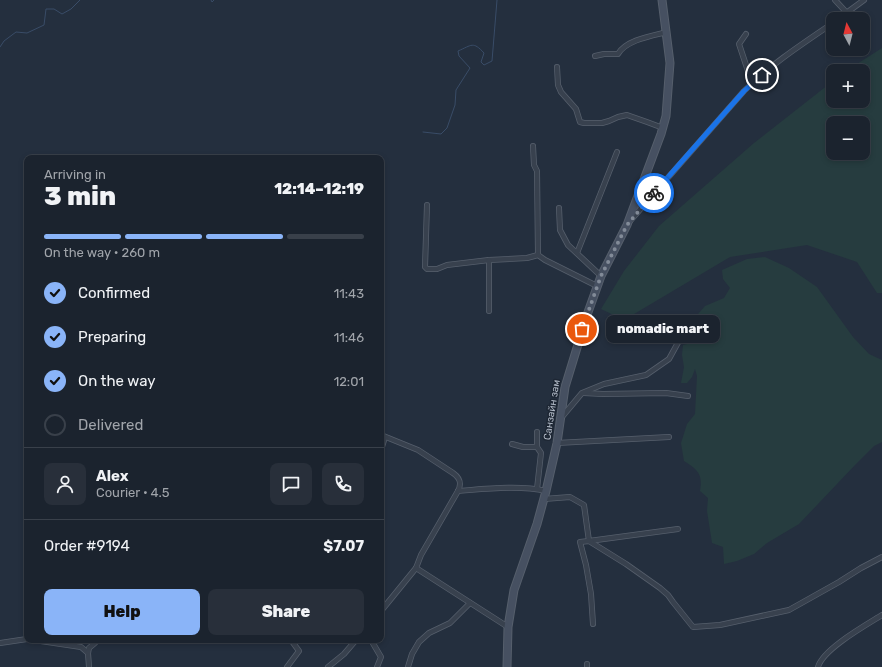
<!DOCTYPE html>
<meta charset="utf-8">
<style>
:root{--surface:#1b232e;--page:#282f3a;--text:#f1f3f6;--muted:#a0a4aa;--line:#39404a;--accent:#8ab4f8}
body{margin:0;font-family:Rubik,sans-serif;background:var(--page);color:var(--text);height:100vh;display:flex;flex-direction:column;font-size:15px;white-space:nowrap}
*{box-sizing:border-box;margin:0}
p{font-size:13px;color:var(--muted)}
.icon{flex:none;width:22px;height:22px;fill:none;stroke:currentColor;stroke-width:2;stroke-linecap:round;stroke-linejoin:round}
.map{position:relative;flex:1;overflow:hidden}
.drawer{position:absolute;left:24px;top:155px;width:360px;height:488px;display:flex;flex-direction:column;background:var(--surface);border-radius:8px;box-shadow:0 2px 6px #0003,0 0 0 1px var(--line)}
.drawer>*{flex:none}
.needle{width:26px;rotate:353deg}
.tools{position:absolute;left:826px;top:12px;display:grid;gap:8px}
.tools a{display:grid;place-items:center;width:44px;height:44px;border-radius:8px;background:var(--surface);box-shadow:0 2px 6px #0003,0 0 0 1px var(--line);font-size:20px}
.pin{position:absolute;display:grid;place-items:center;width:34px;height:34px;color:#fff;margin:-17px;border:2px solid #fff;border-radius:50%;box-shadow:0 1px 4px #0007}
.courier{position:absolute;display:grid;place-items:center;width:40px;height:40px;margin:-20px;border:3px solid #1a73e8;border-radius:50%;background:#fff;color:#222;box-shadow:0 1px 5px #0007}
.bubble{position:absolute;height:28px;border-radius:8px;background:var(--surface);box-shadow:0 2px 6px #0003,0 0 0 1px var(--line);font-size:13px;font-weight:800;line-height:28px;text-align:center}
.summary em{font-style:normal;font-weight:800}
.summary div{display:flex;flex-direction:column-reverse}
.summary{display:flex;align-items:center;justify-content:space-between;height:68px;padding:0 20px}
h1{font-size:26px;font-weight:800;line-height:30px}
.bar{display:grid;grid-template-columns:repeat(4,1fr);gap:6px 4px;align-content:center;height:48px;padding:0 20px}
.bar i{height:5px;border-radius:3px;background:var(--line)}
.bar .selected{background:var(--accent)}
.bar p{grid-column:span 4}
.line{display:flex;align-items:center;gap:10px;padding:0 20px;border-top:1px solid var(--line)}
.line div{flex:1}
.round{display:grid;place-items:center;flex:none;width:42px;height:42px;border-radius:8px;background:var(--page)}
ol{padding:0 20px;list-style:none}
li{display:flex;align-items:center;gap:12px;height:44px}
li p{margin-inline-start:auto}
li .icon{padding:4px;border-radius:50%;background:var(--accent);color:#111;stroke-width:4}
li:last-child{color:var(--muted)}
li i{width:22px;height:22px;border:2px solid var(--line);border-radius:50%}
.cta{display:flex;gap:8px;margin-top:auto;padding:8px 20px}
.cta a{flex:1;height:46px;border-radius:8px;background:var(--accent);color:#111;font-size:16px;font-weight:800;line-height:46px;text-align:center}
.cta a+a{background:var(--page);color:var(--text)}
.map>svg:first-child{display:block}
.green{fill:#263c3f;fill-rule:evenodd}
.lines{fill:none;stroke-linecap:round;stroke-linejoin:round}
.stream{stroke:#394c67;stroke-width:1}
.minor-casing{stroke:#565f6c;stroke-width:6}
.secondary-casing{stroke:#565f6c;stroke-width:9}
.minor{stroke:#38414e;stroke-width:4.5}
.secondary{stroke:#465061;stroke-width:7}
.done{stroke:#828b98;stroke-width:4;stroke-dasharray:0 7.2}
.route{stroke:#1a73e8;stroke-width:5}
.labels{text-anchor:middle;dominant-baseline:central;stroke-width:3;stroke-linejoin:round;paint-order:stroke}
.street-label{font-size:10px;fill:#b4bcc9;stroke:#1d2633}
</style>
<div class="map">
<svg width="882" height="667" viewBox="0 0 882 667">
<rect width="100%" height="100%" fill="#242f3e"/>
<!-- green -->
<g class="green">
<path d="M882,48v245h-5l-20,-31 -50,-17 -77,12 -106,63 -23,-11 23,-38 35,-45 95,-83 79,-62v20h30v-30h-17zM833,123h30v30h-30z"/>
<path d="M765,257l24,11 28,19 36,50 16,17 13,6v82l-8,4 -19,19 -56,59 -32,19 -13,11 -17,7 -13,3 -1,-17 -11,-4 -5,-32 1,-13 -8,-7c3,-17 -2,-21 -16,-30l-3,-18 6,-19 8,-10 2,-38 -2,-7 -3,8 -5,6h-6l3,-16 -2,-12 1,-10 4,-1 5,-23 13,-15 19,-8 6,-10 -7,-9 -1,-9 25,-11z"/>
</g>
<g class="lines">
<!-- stream -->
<g class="stream">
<polyline points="211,0 212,2 214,0"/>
<polyline points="0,47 4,41 16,32 27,33 44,25 46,9 54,9 62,14 71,9 80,0"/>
<path d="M423,132l18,2 6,-6 8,-23 1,-15 14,-22 -11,-12 -1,-5c14,-6 15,-10 26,2l-3,9 3,3 8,-4 5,-61"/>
</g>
<!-- minor casing -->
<g class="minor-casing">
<g id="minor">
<polyline points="835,0 847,13"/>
<polyline points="838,19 864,0"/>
<polyline points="746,34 739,44 748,71 753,82"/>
<path d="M595,56l9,-2h14c8,-14 33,-18 49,-22"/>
<polyline points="557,67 558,85 561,92 576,109 580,122 584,123 602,123 609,121 618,117 627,115 647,122 663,128"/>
<polyline points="533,146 534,165 537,171 538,255"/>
<polyline points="427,205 425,267 427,269 437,269 447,265 489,260 527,258 538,255 545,260 597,286"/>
<polyline points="559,208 560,230 568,245 601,276"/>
<path d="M630,221l114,-130c26,-26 58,-47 89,-68"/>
<polyline points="577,253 617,152"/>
<polyline points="489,311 489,260"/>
<polyline points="584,393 603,394 666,393 688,396"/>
<polyline points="561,418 582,393 604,384 646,375 669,359 680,339"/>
<polyline points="537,432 537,447"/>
<path d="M381,435l37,15 35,23c7,5 9,10 5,18l-37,64 -5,13 92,59"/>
<polyline points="557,443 669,437"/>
<polyline points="512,444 523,447 537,447 541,453 537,489"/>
<polyline points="381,450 385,437"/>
<path d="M458,491c27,-2 61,-6 88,0"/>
<polyline points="544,499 570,497 584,505 589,541 678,529"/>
<polyline points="381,611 416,568"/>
<polyline points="593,624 591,594 586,565 580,542 589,541 626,564 660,588 668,595 673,602 693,627 720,625 789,610 839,582 861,568 882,557"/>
<polyline points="34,640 81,647 88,653"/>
<polyline points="371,640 381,657 377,667"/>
<polyline points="0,643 27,639"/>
<polyline points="587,664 587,667"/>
<polyline points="89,667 88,653 89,648 95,643 96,640"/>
<polyline points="287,667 299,651 291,640"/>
<polyline points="328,667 344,654 356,640"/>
<polyline points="408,667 412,654 419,642 429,633 450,623 470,603"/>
<path d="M818,667c5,-18 48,-42 64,-52"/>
</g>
</g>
<!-- secondary casing -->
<g class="secondary-casing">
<polyline id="secondary" points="507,667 508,627 514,590 537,524 546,491 557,443 565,387 587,315 601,276 627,225 661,134 666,116 670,63 662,0"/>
</g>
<!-- minor -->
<use href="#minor" class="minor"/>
<!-- secondary -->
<use href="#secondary" class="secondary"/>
</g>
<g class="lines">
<!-- done -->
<polyline class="done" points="582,329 601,276 627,225 654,193"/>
<!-- route -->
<polyline class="route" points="654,193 744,91 762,75"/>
</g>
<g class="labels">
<!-- street labels -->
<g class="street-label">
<text transform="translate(552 410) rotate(-81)">Санзайн зам</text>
</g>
</g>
</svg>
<div class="tools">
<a><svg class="needle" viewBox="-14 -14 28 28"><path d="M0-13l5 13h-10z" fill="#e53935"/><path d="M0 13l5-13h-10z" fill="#a0a4aa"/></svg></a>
<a>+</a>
<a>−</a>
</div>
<div class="pin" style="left:582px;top:329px;background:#ea580c"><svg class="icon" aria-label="bag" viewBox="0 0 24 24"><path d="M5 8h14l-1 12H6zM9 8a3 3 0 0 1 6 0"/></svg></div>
<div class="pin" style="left:762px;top:75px;background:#1f2937"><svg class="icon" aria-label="home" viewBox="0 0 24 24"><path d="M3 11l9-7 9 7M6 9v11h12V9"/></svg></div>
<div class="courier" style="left:654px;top:193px"><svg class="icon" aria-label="bike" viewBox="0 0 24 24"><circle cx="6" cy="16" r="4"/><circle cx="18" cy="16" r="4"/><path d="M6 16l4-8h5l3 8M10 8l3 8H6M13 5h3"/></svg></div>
<div class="bubble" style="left:606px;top:315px;width:114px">nomadic mart</div>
<section class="drawer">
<div class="summary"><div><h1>3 min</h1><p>Arriving in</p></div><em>12:14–12:19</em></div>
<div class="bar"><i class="selected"></i><i class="selected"></i><i class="selected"></i><i></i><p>On the way · 260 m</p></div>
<ol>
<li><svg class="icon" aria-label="check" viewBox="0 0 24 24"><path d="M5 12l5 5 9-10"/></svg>Confirmed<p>11:43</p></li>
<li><svg class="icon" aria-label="check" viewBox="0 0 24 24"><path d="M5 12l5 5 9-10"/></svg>Preparing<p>11:46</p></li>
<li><svg class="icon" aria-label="check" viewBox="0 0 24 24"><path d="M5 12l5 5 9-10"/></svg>On the way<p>12:01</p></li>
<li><i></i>Delivered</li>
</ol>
<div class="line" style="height:72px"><a class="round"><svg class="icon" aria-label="person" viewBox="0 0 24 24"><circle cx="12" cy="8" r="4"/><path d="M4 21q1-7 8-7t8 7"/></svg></a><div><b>Alex</b><p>Courier · 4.5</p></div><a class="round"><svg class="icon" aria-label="chat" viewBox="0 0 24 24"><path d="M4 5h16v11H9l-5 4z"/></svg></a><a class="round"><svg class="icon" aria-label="phone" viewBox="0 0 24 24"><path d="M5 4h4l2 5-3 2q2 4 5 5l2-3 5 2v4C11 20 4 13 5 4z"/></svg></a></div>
<div class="line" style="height:52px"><div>Order #9194</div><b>$7.07</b></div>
<div class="cta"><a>Help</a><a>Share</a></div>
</section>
</div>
